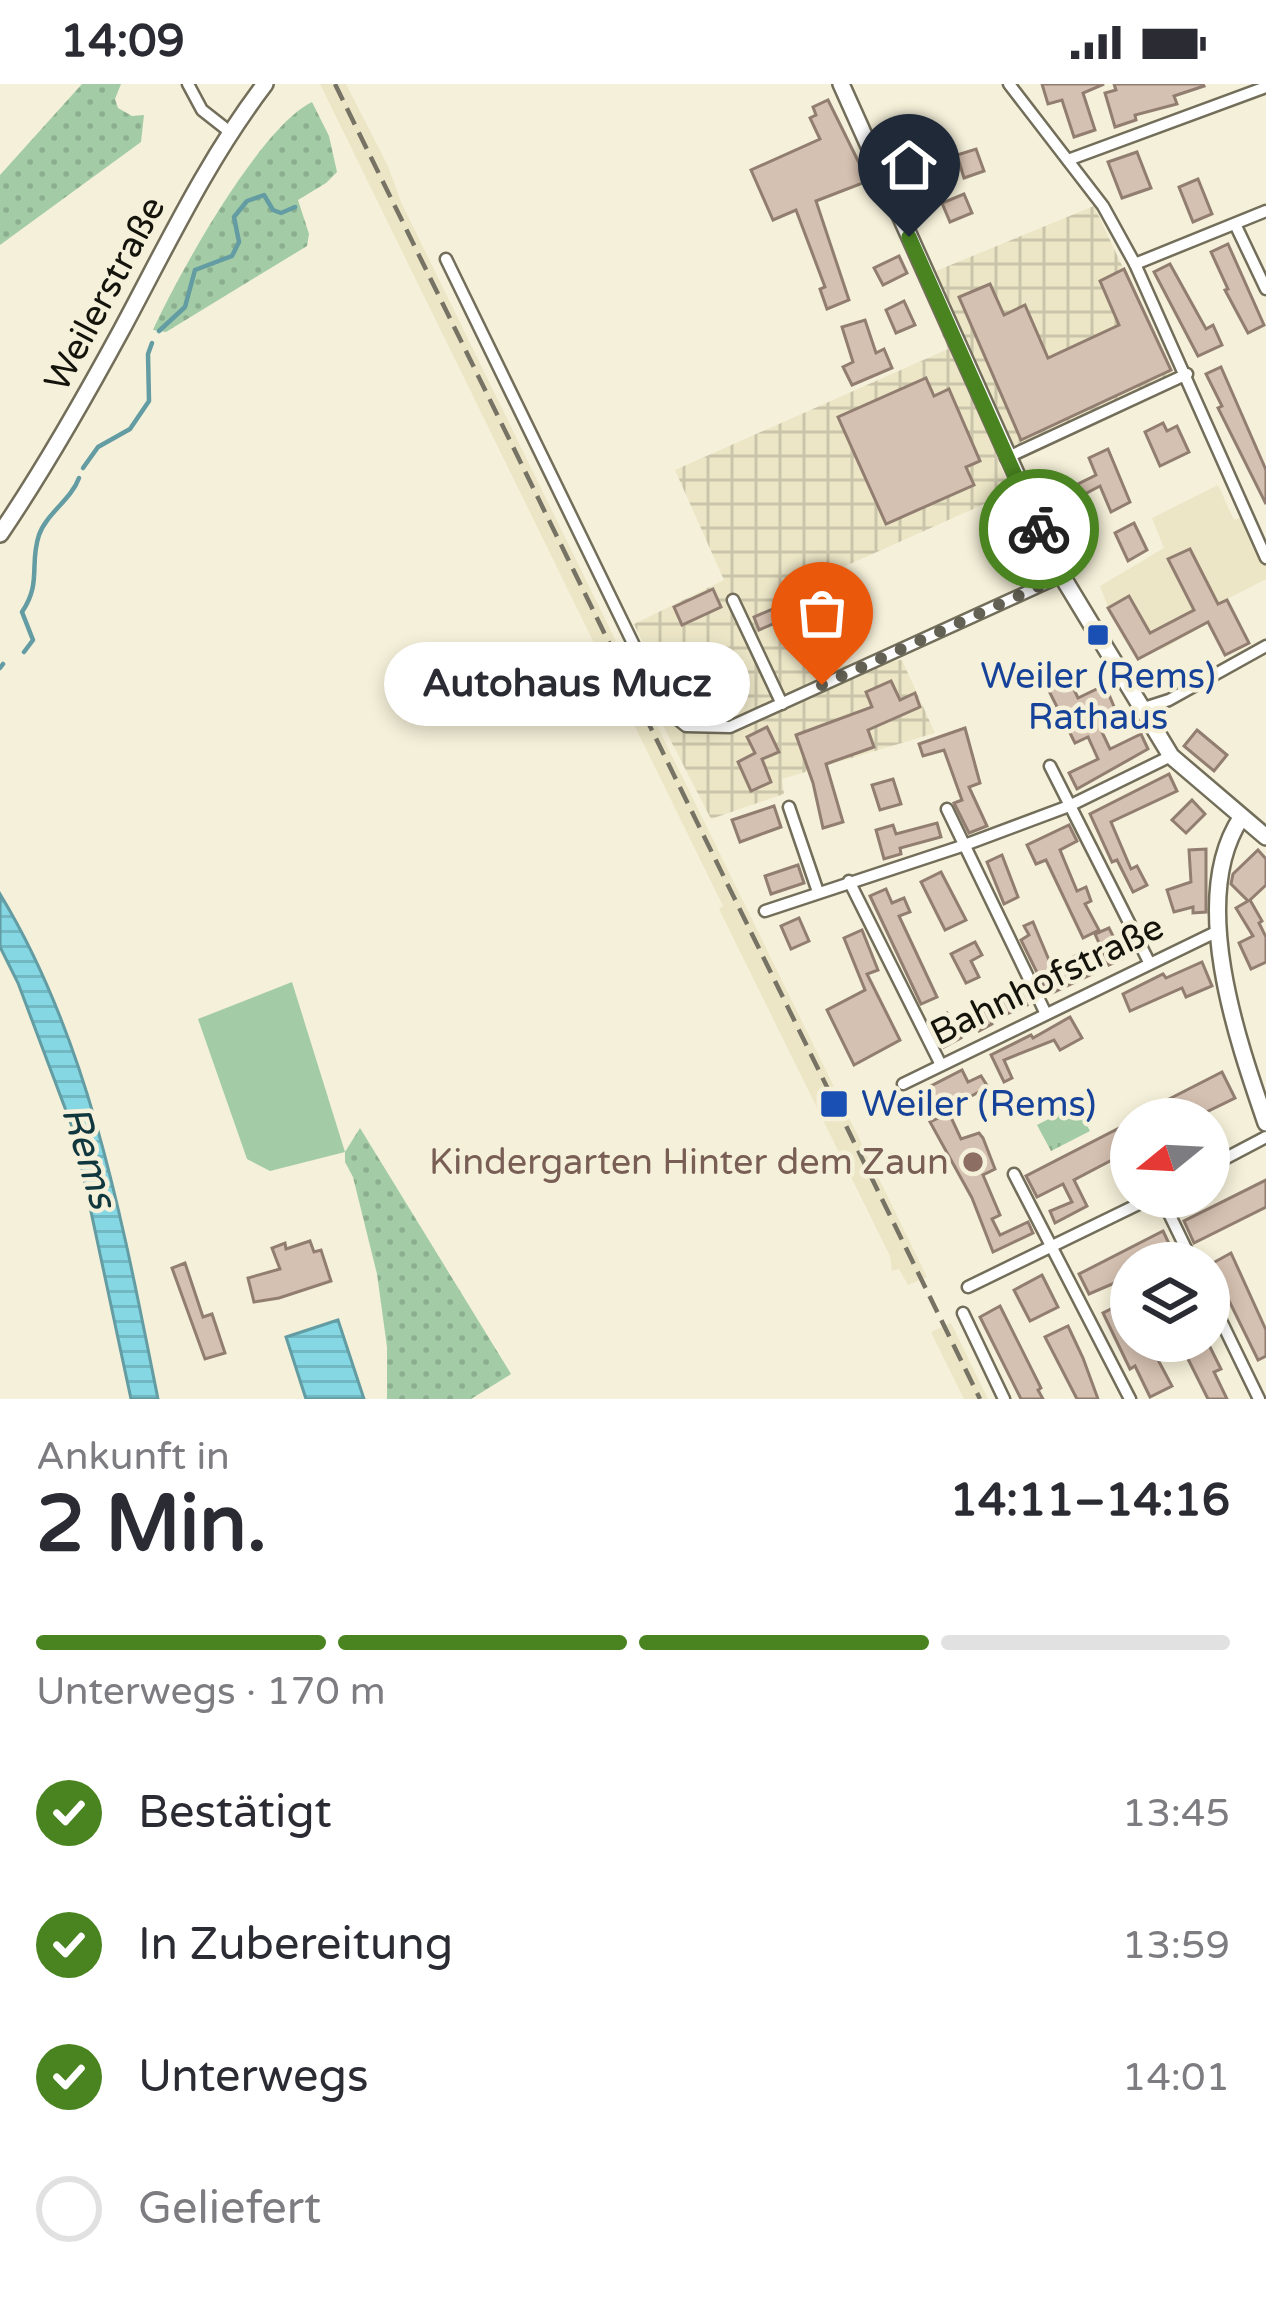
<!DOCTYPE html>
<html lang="de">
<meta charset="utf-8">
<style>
:root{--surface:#fff;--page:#f7f7f7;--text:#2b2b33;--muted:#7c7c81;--line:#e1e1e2;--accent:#498421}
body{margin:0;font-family:"Varela Round",sans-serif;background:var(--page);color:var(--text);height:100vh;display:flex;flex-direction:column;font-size:45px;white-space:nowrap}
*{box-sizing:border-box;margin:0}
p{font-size:39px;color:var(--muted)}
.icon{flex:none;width:66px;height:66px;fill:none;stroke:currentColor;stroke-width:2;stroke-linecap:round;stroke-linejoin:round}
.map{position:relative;height:1315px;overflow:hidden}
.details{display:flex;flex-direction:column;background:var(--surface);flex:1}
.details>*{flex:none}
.needle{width:78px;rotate:252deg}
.tools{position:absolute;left:1110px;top:1014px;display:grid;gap:24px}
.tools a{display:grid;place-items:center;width:120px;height:120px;border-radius:50%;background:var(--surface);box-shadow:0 6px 18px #0003;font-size:60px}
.pin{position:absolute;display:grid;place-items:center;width:102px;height:102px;color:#fff;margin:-123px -51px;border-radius:50% 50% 50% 0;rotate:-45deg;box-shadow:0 0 12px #0007}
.pin .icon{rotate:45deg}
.courier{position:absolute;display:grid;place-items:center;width:120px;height:120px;margin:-60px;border:9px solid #498421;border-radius:50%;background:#fff;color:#222;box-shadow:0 3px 15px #0007}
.bubble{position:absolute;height:84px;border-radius:42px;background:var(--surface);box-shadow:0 6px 18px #0003;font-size:39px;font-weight:700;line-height:84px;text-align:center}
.head em{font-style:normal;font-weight:700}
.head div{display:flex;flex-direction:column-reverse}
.head{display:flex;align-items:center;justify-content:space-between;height:204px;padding:0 36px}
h1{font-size:78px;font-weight:700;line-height:90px}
.bar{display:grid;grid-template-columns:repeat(4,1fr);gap:18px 12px;align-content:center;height:144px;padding:0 36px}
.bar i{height:15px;border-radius:9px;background:var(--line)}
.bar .selected{background:var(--accent)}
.bar p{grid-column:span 4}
ol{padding:0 36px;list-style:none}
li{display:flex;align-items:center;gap:36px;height:132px}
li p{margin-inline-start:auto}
li .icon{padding:12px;border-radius:50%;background:var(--accent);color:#fff;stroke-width:4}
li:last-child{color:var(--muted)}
li i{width:66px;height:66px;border:6px solid var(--line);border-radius:50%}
.status{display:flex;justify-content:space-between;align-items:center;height:84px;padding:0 60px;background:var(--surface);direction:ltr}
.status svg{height:33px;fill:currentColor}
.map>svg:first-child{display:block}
.built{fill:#ece6c7}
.industrial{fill:url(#industrial-grid)}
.grass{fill:url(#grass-dots)}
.park{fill:url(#park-tufts)}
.garden{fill:#a3cca6}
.water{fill:url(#water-rules);stroke:#639ca2;stroke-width:3}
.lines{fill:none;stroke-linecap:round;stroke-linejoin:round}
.stream{stroke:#639ca2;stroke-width:4.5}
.building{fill:#d5c1b1;stroke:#917e70;stroke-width:3}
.street-casing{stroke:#726e5a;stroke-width:15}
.secondary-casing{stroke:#726e5a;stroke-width:20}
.street{stroke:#fff;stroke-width:10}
.secondary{stroke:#fff;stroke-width:15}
.rail{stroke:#767365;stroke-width:4.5;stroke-dasharray:18 9;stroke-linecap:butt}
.done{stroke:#636154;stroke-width:12;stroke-dasharray:0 21.6}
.route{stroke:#498421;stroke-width:15}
.transit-dot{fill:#1a4fb4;stroke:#f5f0d9;stroke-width:4.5}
.education-dot{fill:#8d6e63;stroke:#f5f0d9;stroke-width:4.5}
.labels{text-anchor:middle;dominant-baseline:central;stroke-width:9;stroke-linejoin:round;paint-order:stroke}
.street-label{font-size:36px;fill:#15140c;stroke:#f5f0d9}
.transit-label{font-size:36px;fill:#164399;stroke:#f5f0d9}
.education-label{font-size:36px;fill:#785e54;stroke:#f5f0d9;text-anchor:end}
.water-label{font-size:39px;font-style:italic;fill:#0f373d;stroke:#f5f0d9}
</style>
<div class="status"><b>14:09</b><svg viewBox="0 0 49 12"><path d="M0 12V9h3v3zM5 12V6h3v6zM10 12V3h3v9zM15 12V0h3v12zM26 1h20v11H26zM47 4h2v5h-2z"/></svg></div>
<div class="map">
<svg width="1266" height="1315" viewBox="0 0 1266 1315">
<defs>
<pattern id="industrial-grid" width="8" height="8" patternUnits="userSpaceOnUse" patternTransform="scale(3)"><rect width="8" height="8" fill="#ece6c7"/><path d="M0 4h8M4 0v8" fill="none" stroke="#cac4aa"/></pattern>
<pattern id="grass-dots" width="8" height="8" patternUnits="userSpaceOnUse" patternTransform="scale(3)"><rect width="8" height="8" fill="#a3cca6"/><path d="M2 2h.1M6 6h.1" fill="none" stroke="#8bae8e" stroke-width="1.8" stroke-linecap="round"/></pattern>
<pattern id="park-tufts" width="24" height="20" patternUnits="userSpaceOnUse" patternTransform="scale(3)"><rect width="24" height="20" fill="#a3cca6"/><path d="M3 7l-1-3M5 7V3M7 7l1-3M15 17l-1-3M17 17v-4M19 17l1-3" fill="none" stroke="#8bae8e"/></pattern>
<pattern id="water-rules" width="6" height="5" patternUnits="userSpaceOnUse" patternTransform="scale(3)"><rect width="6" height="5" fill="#84d7e3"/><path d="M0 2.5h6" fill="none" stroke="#71b8c2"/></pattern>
</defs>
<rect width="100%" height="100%" fill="#f5f0d9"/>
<!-- built -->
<g class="built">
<polygon points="320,0 346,0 388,82 401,118 927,1193 908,1201 899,1185 892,1187 890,1172 719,825 723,822"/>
<polygon points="1218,401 1234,436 1245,432 1266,480 1266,495 1200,529 1205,541 1161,566 1129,511 1108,523 1100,502 1164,464 1152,434"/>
<polygon points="951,1239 988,1315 964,1315 931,1248"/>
</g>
<!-- industrial -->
<polygon class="industrial" points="1094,122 1173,290 996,370 1011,408 801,502 835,582 902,576 935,649 782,695 784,710 711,735 654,624 670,615 634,540 724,496 675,386 948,265 919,194"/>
<!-- grass -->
<g class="grass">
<polygon points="82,0 121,0 115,15 118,24 132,32 144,31 141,58 0,161 0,91"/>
<path d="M312,18l17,34 8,36 -11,11 -28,17 11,34 -2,12 -141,86 -13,-2c25,-55 107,-203 159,-228z"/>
<polygon points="360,1044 511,1290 471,1315 387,1315 387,1263 377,1190 353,1093 345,1078 345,1068"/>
</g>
<!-- park -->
<polygon class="park" points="1076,1021 1090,1047 1051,1067 1037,1041"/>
<!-- garden -->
<polygon class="garden" points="292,898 345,1068 270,1087 247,1075 198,935"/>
<!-- water -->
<g class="water">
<path d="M0,810c91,149 124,336 158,505h-27l-57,-267 -56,-149 -18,-36z"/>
<polygon points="338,1236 364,1315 306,1315 286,1253"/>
</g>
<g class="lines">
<!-- stream -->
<g class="stream">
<polyline points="159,247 185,223 195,186 232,172 239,158 234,133 247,117 264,111 273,126 281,129 295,123"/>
<polyline points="83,384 98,363 130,345 149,317 148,270 152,259"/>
<path d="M24,568l9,-12 -11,-28c20,-30 7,-47 17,-77 7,-21 32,-35 40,-57"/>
<polyline points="0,584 3,580"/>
</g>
</g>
<!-- building -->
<g class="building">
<polygon points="1042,0 1104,0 1083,9 1095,46 1074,53 1062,16 1048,20"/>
<polygon points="1114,0 1203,0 1204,2 1174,12 1177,20 1135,31 1136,36 1115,43 1105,9 1116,6"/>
<polygon points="828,16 868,97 816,117 849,216 827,225 820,205 825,203 796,126 773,136 751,86 820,55 810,34 816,31 813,23"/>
<polygon points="976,65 984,87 964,94 957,71"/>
<polygon points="1137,68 1151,104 1122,114 1108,78"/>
<polygon points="929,84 938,107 918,114 910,91"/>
<polygon points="1198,95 1212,130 1193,138 1179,103"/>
<polygon points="964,110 972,129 950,138 942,119"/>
<polygon points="1228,160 1264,241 1248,249 1225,206 1228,205 1211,168"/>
<polygon points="899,172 907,189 883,201 874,184"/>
<polygon points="1170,180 1206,245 1213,241 1222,261 1198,272 1154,188"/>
<polygon points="1124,185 1171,286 1021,356 959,213 990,200 1004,231 1025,221 1048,274 1119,241 1100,197"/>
<polygon points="904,217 915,241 896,249 886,226"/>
<polygon points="865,236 876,269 884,265 892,284 852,301 843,283 853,278 842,243"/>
<polygon points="1221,283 1266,386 1266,420 1218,324 1222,322 1206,290"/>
<polygon points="926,294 934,312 949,305 980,377 966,383 974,401 886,440 838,333"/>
<polygon points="1163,339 1167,347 1177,342 1189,368 1160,382 1145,348"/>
<polygon points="1108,365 1130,418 1111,428 1100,402 1083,411 1078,400 1096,391 1089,374"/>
<polygon points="1134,439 1147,466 1128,477 1115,449"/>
<polygon points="1190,465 1218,520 1227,516 1249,559 1225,571 1208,538 1138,575 1108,524 1129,512 1150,549 1194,526 1168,475"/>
<polygon points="713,505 721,523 682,541 674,523"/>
<polygon points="796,515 801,528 759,546 754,533"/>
<polygon points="1069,595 1078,614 1105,601 1120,637 1101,646 1110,665 1141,650 1148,665 1077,705 1069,689 1098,675 1088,653 1075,659 1048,605"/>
<polygon points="891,597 900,616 915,609 920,623 868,646 874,663 826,680 843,738 823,744 813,699 796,651 872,623 866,608"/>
<polygon points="767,643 779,668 762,675 771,698 751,707 738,678 755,669 747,653"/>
<polygon points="965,644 980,699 969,703 987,742 969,749 954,719 962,716 944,666 923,672 919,660"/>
<polygon points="1197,646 1227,671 1214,687 1184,662"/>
<polygon points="1169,690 1177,707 1111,738 1131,785 1137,782 1147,801 1133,808 1117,776 1112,778 1090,730"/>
<polygon points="893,695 901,720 880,726 872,701"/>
<polygon points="1192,716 1205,730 1186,749 1172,736"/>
<polygon points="774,722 781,743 740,758 732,736"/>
<polygon points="937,739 941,753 900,764 901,770 884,775 876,746 893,741 896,750"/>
<polygon points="1069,741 1077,757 1060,766 1077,807 1086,803 1091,817 1085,820 1099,846 1083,854 1046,776 1036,780 1027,761"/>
<polygon points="1206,765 1206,828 1193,829 1193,823 1174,828 1167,806 1191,798 1189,766"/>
<polygon points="1258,766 1266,775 1266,801 1250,816 1262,837 1259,839 1266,853 1266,878 1251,885 1239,859 1253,852 1236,824 1248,817 1231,800 1233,790"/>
<polygon points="1002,771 1018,813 1004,820 987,778"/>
<polygon points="798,781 804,799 771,810 765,792"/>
<polygon points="941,788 966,836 945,846 921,798"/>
<polygon points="886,805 892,819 904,814 910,828 899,832 937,913 921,920 870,812"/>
<polygon points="799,834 809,857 791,865 781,842"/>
<polygon points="1033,838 1054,888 1075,878 1073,873 1082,869 1092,890 1048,911 1021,856 1029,851 1024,842"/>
<polygon points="1109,844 1124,874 1109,881 1095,850"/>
<polygon points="862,846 878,886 867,890 900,956 854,981 827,926 865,906 844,854"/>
<polygon points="975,858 982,871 971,877 979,893 966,899 951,870"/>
<polygon points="1202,878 1212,902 1186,913 1182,904 1130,927 1123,910 1163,890 1166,894"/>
<polygon points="1018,902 1027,921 991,937 992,940 979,947 969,927"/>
<polygon points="947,929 961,954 944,963 931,938"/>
<polygon points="1070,933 1082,954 1060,966 1054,956 1004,976 1012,994 1004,998 991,971 1031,951 1033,954"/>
<polygon points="962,986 968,998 981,992 988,1003 940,1029 927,1004"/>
<polygon points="1222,988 1235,1014 1192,1035 1130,1035"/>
<polygon points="949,1029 961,1055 979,1049 983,1054 995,1085 983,1091 1000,1131 992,1135 1000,1151 1028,1138 1033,1149 993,1168 972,1114 930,1038"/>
<polygon points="1131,1038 1131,1066 1123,1071 1131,1087 1131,1113 1112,1076 1074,1096 1087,1122 1055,1139 1050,1127 1072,1118 1063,1100 1037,1113 1026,1092"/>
<polygon points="1266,1096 1266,1123 1194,1159 1184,1137"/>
<polygon points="1163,1147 1174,1170 1156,1179 1131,1179 1131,1192 1089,1210 1079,1190"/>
<polygon points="310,1157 314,1168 321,1166 331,1197 279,1214 254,1218 248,1194 280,1185 272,1164 285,1159 286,1165"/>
<polygon points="1231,1169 1266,1246 1266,1272 1258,1276 1211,1180"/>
<polygon points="185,1179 203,1233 212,1230 225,1269 205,1275 172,1184"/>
<polygon points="1042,1191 1058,1223 1030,1237 1014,1206"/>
<polygon points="1131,1215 1131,1257 1148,1257 1172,1302 1150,1313 1135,1282 1130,1285 1103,1229"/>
<polygon points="1000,1222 1041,1304 1038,1306 1043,1315 1021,1315 980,1233"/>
<polygon points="1068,1242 1083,1274 1098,1315 1077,1315 1045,1253"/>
<polygon points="1179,1257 1207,1257 1221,1285 1214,1288 1227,1315 1208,1315"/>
</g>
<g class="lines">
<!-- street casing -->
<g class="street-casing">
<g id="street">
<polyline points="188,0 202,26 230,48"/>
<polyline points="1009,0 1103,122 1135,180 1266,474"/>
<polyline points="1068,76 1266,3"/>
<polyline points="1235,140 1266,205"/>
<polyline points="446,175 665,625 686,642 730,643 1062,492"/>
<polyline points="1135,180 1266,127"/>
<polyline points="1006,374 1187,290"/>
<polyline points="733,516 782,620"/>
<polyline points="1141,625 1169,616 1266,562"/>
<polyline points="1050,682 1149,878"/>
<polyline points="789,723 818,808"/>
<polyline points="947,725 1046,930"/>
<polyline points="849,797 941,981"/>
<polyline points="765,827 962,762 1069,722 1171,672"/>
<polyline points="903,1000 1218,847"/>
<polyline points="1209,1083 1266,1053"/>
<polyline points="1014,1090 1130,1315"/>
<polyline points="1161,1113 1193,1179"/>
<polyline points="968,1203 1153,1113"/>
<polyline points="1209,1212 1259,1315"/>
<polyline points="963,1229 1004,1315"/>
</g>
</g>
<!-- secondary casing -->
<g class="secondary-casing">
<g id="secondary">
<polyline points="841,0 1062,492 1171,672 1266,753"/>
<path d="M0,450c45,-66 84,-135 122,-205 45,-84 85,-169 143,-245"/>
<path d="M1241,734c-53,80 -4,221 25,305"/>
</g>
</g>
<!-- street -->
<use href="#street" class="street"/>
<!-- secondary -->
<use href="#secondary" class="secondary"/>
<!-- rail -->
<polyline class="rail" points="335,0 980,1315"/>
</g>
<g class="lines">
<!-- done -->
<polyline class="done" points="822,601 1062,492 1039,445"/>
<!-- route -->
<polyline class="route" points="909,153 1039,445"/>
</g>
<!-- markers -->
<g class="transit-dot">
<rect x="1086" y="539" width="24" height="24" rx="6"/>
<rect x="819" y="1005" width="30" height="30" rx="6"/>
</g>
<circle class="education-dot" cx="973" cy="1078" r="12"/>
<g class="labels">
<!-- street labels -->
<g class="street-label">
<text transform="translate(105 210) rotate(-62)">Weilerstraße</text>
<text transform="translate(1047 896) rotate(-26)">Bahnhofstraße</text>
</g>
<!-- transit labels -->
<g class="transit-label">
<text x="1098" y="592">Weiler (Rems)<tspan x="1098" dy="41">Rathaus</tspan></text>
<text x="861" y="1020" text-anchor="start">Weiler (Rems)</text>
</g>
<!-- education labels -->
<g class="education-label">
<text x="949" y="1078">Kindergarten Hinter dem Zaun</text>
</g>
<!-- water labels -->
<g class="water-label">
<text transform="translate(89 1073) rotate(73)">Rems</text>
</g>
</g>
</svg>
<div class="tools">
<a><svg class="needle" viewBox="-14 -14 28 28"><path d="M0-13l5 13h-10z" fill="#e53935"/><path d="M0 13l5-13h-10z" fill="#7c7c81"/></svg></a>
<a><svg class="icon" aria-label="layers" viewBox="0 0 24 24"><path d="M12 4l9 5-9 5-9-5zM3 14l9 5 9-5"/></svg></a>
</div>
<div class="pin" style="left:822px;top:601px;background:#ea580c"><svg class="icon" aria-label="bag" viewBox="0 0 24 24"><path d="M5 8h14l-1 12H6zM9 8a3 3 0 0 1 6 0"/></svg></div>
<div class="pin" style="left:909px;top:153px;background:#1f2937"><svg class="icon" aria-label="home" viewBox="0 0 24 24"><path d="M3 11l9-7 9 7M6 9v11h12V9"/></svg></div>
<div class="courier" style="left:1039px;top:445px"><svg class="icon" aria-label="bike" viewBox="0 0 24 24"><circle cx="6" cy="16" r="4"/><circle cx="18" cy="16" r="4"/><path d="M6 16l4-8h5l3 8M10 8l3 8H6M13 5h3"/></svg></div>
<div class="bubble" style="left:384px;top:558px;width:366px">Autohaus Mucz</div>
</div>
<section class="details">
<div class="head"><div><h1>2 Min.</h1><p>Ankunft in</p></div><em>14:11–14:16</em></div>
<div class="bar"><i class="selected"></i><i class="selected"></i><i class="selected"></i><i></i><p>Unterwegs · 170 m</p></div>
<ol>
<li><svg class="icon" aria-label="check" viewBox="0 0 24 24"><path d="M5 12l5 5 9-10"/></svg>Bestätigt<p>13:45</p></li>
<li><svg class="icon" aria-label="check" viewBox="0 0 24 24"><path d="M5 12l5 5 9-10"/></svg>In Zubereitung<p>13:59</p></li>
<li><svg class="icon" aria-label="check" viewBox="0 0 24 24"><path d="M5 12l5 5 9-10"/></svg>Unterwegs<p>14:01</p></li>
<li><i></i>Geliefert</li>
</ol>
</section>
